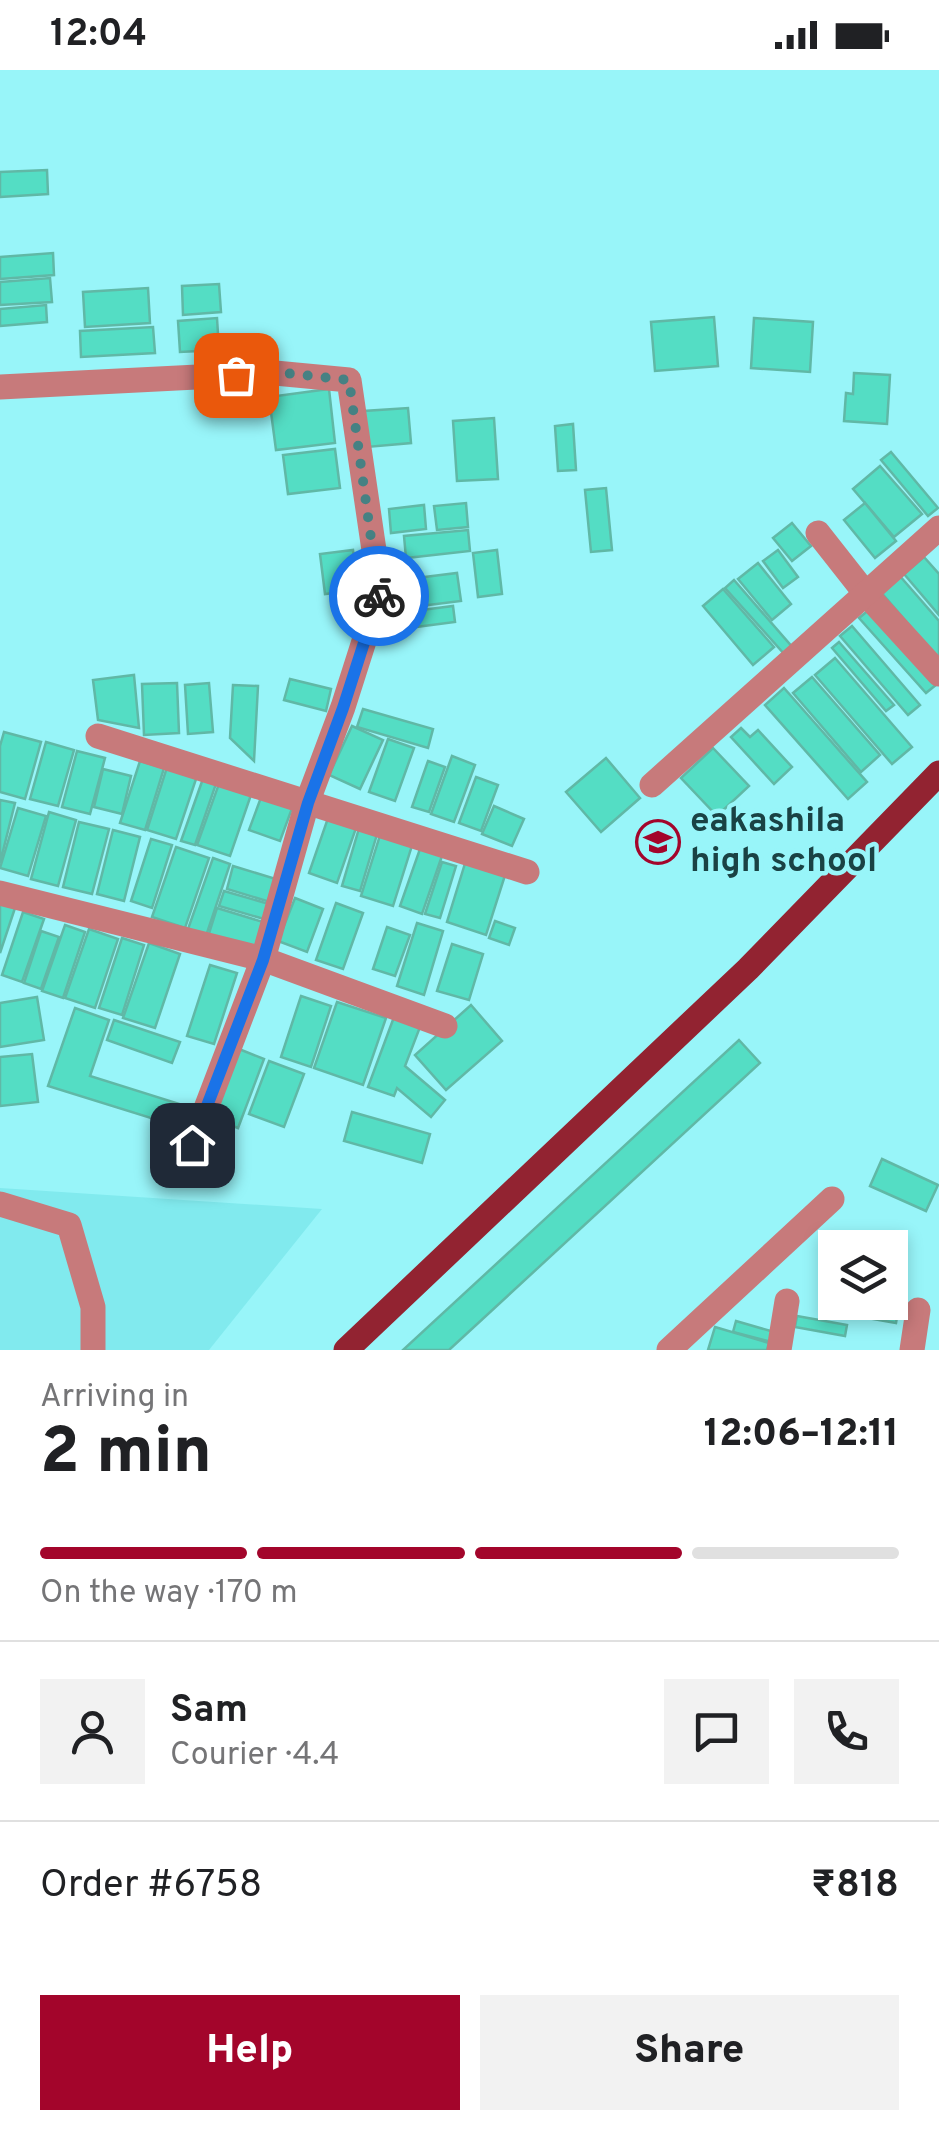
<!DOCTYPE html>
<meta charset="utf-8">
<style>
:root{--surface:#fff;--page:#f2f2f2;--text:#202124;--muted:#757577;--line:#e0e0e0;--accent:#a3052b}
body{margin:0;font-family:Overpass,sans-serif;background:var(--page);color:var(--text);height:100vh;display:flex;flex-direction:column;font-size:38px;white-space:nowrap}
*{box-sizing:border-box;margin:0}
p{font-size:32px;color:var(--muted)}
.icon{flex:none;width:55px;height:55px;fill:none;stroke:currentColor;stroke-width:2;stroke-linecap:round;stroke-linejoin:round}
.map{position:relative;height:1280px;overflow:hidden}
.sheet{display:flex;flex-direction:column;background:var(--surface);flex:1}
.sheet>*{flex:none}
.fabs{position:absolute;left:818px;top:1160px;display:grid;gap:20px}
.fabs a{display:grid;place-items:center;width:90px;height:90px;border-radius:0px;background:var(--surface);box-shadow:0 5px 15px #0003;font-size:50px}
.pin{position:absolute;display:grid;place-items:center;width:85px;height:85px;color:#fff;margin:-42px;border-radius:20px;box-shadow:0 5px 15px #0006}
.courier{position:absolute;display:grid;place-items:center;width:100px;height:100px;margin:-50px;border:8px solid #1a73e8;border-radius:50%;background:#fff;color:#222;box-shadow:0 2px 12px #0007}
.head em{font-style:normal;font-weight:800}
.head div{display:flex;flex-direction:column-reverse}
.head{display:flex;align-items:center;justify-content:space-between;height:170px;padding:0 40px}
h1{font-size:65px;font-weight:800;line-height:75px}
.bar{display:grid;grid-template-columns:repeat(4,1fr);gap:15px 10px;align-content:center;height:120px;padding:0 40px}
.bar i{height:12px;border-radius:8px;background:var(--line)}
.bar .selected{background:var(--accent)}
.bar p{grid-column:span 4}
.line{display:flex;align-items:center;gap:25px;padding:0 40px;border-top:2px solid var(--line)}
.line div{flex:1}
.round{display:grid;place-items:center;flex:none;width:105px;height:105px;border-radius:0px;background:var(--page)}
.cta{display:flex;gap:20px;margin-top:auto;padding:20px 40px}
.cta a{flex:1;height:115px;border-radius:0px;background:var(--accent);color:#fff;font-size:40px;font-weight:800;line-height:115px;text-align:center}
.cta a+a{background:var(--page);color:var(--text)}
.status{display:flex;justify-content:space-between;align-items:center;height:70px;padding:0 50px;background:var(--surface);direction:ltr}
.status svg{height:28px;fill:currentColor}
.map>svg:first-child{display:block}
.built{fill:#81eaee}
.building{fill:#54ddc4;stroke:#60b8a6;stroke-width:2.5}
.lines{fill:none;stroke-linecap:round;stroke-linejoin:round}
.minor{stroke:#c77a7b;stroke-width:25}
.major{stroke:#922331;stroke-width:25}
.done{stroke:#468183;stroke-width:10;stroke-dasharray:0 18}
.route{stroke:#1a73e8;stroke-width:12}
.labels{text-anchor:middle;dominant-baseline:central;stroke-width:9;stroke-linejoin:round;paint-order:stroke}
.poi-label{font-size:35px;font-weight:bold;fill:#1a4244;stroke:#98f5f9;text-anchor:start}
</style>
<div class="status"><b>12:04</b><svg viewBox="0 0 49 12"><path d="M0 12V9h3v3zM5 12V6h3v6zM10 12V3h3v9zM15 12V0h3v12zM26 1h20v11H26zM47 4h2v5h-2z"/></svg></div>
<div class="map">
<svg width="939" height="1280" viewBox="0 0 939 1280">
<rect width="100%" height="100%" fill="#98f5f9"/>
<!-- built -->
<polygon class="built" points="0,1118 322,1139 209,1280 0,1280"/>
<!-- building -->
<g class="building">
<polygon points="47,100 48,124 0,127 0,102"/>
<polygon points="53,183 54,205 0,209 0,187"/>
<polygon points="50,208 52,232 0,235 0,212"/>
<polygon points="219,214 221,242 183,245 182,216"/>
<polygon points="148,218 150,253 85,257 83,222"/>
<polygon points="46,235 47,252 0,256 0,239"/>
<polygon points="714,247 718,296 655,301 651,252"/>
<polygon points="217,248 219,280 180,282 178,251"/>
<polygon points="754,248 813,252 810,302 751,298"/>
<polygon points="153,257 155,283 81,287 80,261"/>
<polygon points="854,303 890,305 887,354 844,351 846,323 853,324"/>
<polygon points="329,319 335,373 276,380 269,327"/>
<polygon points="408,338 411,373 367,377 364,341"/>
<polygon points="494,348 498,409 457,411 453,351"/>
<polygon points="573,354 576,400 558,401 555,356"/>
<polygon points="335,379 340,418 288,424 283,385"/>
<polygon points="891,382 938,438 928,446 881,390"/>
<polygon points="880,396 922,444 894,467 853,419"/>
<polygon points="606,418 612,480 591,482 585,420"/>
<polygon points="466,433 468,457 437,460 434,436"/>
<polygon points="865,433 896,471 875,488 844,450"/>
<polygon points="424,435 426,459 391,463 389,439"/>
<polygon points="792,453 811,476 792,491 773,468"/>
<polygon points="468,460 470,481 406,488 404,466"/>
<polygon points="353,480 358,520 325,524 320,484"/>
<polygon points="497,480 502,524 478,527 473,483"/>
<polygon points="778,480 798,507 783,518 763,491"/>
<polygon points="924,487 939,504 939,545 904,504"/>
<polygon points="758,493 791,534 772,550 738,509"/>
<polygon points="457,503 461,531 404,538 400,510"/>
<polygon points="899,505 939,551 939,590 880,521"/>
<polygon points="734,510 794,579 786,586 725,518"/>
<polygon points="723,519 774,577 753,595 703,536"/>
<polygon points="453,536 455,552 408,558 406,542"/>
<polygon points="870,539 937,614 926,623 859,548"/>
<polygon points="852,556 920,635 908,645 840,566"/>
<polygon points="839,572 894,635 886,641 832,578"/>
<polygon points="835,588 912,677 892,694 815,605"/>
<polygon points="134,605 139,658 98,650 93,610"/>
<polygon points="812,607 880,685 861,702 793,623"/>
<polygon points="290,609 331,619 326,641 284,630"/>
<polygon points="177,613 179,663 144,665 142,614"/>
<polygon points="209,613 213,662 188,664 185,615"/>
<polygon points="233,615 258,616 254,691 230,668"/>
<polygon points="784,618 867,712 848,729 765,635"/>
<polygon points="363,639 433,659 428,678 357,657"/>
<polygon points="352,656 383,670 360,719 329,705"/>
<polygon points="741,658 750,667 758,660 792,697 774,714 731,667"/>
<polygon points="4,662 41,672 25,729 0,722 0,676"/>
<polygon points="388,669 414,678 395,731 369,722"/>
<polygon points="46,672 74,680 58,736 30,729"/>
<polygon points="713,678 749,716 717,746 681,708"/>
<polygon points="77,681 105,688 90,744 62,737"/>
<polygon points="452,686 475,695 454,752 431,744"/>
<polygon points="606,688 640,728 601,762 566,722"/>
<polygon points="140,691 164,698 145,760 120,753"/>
<polygon points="428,691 445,697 429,742 412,737"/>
<polygon points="168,694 198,703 176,769 147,760"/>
<polygon points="103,699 131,706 122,744 94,737"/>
<polygon points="205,703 218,708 195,775 181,771"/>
<polygon points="476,707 498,715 481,761 459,753"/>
<polygon points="221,708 253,719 230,786 197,775"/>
<polygon points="263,722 294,733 280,771 249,760"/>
<polygon points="0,730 15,733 0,793"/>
<polygon points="494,736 524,749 512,776 482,764"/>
<polygon points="18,738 46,746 28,806 0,798"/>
<polygon points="49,742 76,750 58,816 31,809"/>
<polygon points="328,748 356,758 337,813 309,803"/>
<polygon points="79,752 109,759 92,824 63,817"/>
<polygon points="360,755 378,761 360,821 342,816"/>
<polygon points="382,759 414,769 393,836 361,826"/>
<polygon points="113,760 140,767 124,831 97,824"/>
<polygon points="151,769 172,775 152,838 131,831"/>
<polygon points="421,776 443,783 422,844 400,836"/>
<polygon points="176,777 209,788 185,858 152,847"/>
<polygon points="467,787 507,799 486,865 447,852"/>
<polygon points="213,788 230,794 206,866 188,859"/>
<polygon points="442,792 456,796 440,848 425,844"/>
<polygon points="233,796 276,809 270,832 227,819"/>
<polygon points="224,821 269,834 264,849 219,836"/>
<polygon points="295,828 323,839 307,882 278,871"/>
<polygon points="0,833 15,838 0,883"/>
<polygon points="336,833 363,843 343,899 316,890"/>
<polygon points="217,838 263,852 253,885 207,870"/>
<polygon points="23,842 44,849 22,912 2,905"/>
<polygon points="495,851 515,858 509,875 489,868"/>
<polygon points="417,853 443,861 424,925 397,916"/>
<polygon points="65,855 85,862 63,928 42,921"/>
<polygon points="387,857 410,865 395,906 373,899"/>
<polygon points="89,859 118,869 95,938 65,928"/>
<polygon points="41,861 59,867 41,919 24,913"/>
<polygon points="122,868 144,875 122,945 99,938"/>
<polygon points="149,873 180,884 155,958 123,948"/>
<polygon points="452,874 483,884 469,930 437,921"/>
<polygon points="210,895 237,903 214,974 187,966"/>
<polygon points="301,926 331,936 311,997 281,987"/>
<polygon points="37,927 44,970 0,977 0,933"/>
<polygon points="337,932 386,948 363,1015 314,998"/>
<polygon points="471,935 502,971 446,1020 415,985"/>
<polygon points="75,938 109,950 90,1006 189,1037 183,1058 48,1016"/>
<polygon points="394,947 420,957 405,996 445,1030 431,1047 397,1018 394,1026 368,1017"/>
<polygon points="114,950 180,972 172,993 107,970"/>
<polygon points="739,970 760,993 449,1280 403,1280"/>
<polygon points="239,979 264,989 238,1058 213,1048"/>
<polygon points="32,984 38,1032 0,1036 0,987"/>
<polygon points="269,991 304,1004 284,1057 249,1044"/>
<polygon points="352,1042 430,1064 422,1093 344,1071"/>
<polygon points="882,1089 938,1115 926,1141 870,1116"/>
<polygon points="859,1234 898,1241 896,1253 856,1246"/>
<polygon points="797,1246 847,1255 845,1266 795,1257"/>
<polygon points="736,1251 774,1262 772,1272 733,1262"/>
<polygon points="715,1257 769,1273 767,1280 708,1280"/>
</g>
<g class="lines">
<!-- minor -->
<g class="minor">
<polyline points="0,317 275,303 349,310 380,521 343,637 307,733 263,889 192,1075"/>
<polyline points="818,463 866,524 939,604"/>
<polyline points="98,666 527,802"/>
<polyline points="652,715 939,458"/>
<polyline points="0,823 263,889 445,956"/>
<polyline points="0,1134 69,1155 93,1237 93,1280"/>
<polyline points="669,1280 832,1129"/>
<polyline points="779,1280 787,1231"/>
<polyline points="912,1280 918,1240"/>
</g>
<!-- major -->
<polyline class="major" points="346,1280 748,899 939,703"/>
</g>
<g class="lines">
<!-- done -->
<polyline class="done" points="236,305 275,302 349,310 379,526"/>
<!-- route -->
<polyline class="route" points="192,1075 263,890 308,733 343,638 379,526"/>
</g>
<!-- icons -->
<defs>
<g id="school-ring" transform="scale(2.25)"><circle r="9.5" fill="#98f5f9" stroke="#a3052b" stroke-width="1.5"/><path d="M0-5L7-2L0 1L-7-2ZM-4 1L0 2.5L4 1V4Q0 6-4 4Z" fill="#a3052b"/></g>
</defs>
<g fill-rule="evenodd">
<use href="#school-ring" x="658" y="772"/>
</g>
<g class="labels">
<!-- poi labels -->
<g class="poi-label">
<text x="690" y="752">eakashila<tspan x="690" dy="40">high school</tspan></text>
</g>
</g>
</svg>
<div class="fabs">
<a><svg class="icon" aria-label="layers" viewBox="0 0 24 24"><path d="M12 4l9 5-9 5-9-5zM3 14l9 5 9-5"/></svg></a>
</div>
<div class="pin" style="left:236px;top:305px;background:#ea580c"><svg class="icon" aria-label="bag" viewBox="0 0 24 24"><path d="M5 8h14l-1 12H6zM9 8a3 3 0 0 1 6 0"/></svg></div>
<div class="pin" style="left:192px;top:1075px;background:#1f2937"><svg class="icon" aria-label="home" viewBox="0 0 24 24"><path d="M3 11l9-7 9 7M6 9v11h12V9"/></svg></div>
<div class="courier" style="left:379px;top:526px"><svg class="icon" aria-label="bike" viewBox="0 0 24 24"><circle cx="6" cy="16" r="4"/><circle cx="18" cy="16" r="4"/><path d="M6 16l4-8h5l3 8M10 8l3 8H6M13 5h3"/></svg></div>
</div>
<section class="sheet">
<div class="head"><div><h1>2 min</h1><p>Arriving in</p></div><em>12:06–12:11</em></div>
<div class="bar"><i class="selected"></i><i class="selected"></i><i class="selected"></i><i></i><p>On the way · 170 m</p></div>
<div class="line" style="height:180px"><a class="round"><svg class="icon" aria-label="person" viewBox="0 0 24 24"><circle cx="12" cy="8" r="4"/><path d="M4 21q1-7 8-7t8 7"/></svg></a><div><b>Sam</b><p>Courier · 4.4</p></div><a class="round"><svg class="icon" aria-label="chat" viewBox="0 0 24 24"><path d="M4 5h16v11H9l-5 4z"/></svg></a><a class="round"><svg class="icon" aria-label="phone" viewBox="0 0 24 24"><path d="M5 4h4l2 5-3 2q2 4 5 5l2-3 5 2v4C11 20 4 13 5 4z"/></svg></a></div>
<div class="line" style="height:130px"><div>Order #6758</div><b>₹818</b></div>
<div class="cta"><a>Help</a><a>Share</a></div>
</section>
